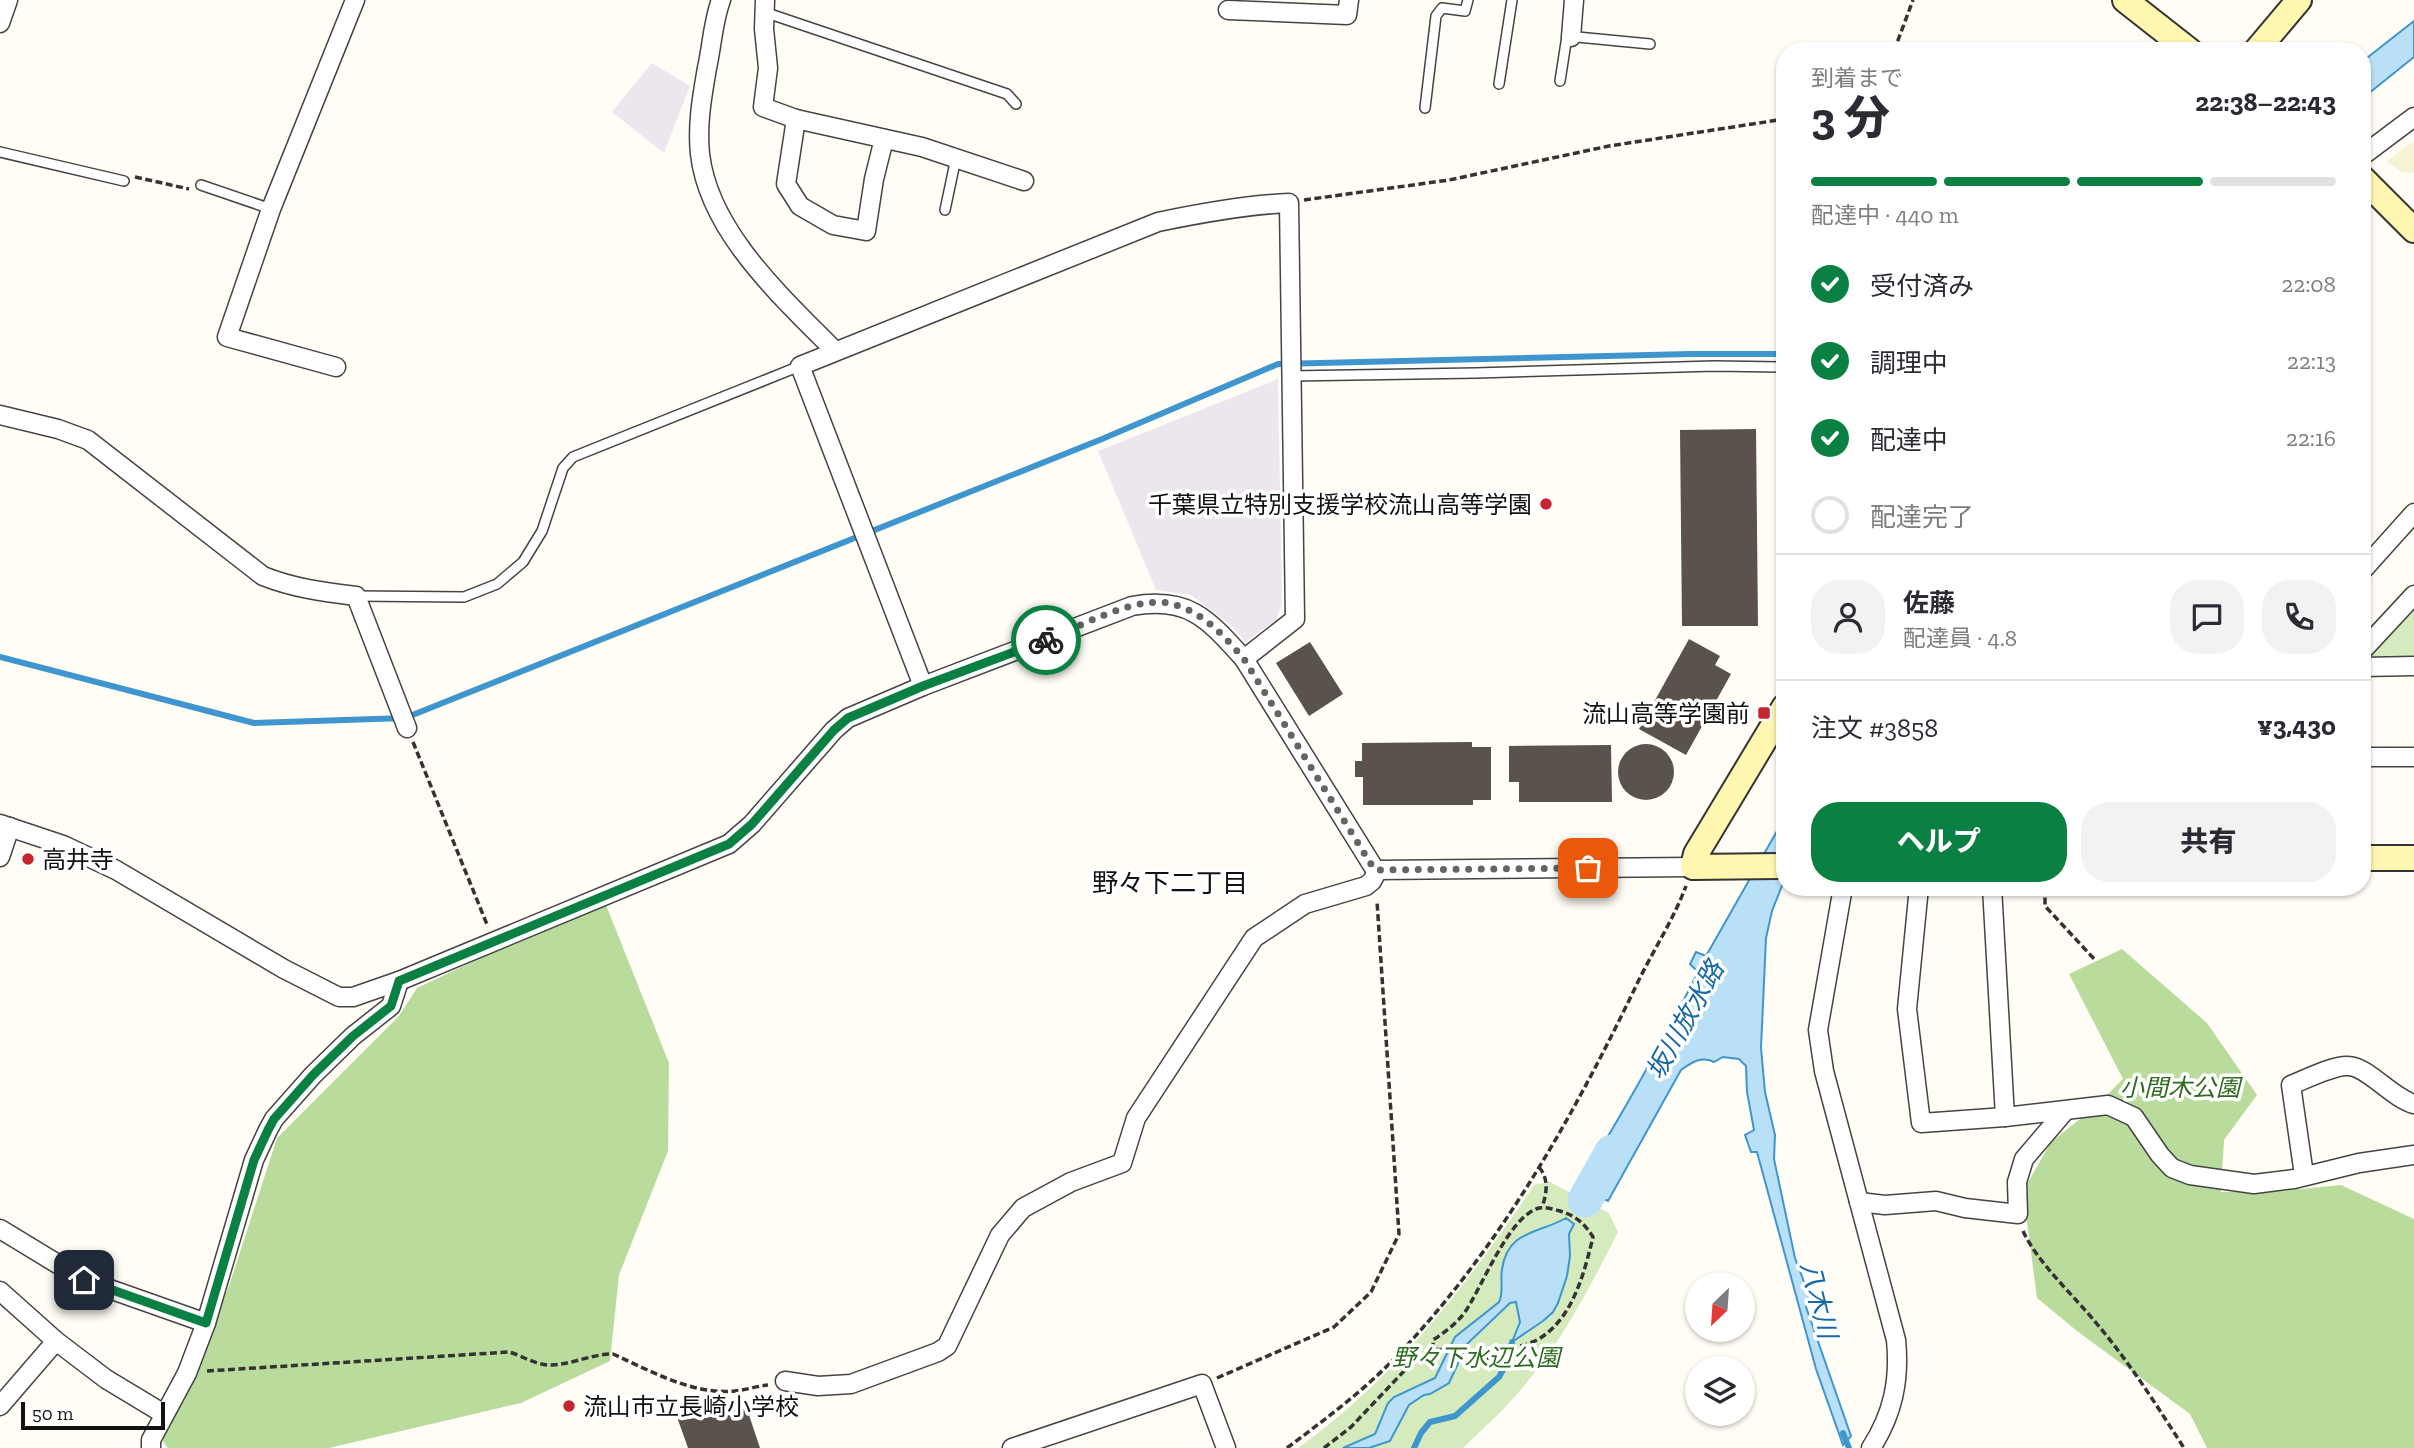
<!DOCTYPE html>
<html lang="ja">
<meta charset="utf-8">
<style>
:root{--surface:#fff;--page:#f2f2f3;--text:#2b2b33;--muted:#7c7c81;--line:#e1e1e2;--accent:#0b8043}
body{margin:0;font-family:"Zilla Slab","Noto Sans JP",serif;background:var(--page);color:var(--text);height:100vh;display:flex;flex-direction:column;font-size:26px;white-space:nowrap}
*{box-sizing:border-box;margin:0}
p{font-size:23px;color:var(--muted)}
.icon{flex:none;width:38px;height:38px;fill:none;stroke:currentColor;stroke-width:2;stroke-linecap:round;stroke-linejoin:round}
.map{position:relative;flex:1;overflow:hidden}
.panel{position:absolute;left:1776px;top:42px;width:595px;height:854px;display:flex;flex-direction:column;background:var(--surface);border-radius:28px;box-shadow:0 2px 5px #0004}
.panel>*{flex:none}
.needle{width:46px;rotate:205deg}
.fabs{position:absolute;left:1685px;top:1272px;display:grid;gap:14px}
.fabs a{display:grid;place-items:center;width:70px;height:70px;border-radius:50%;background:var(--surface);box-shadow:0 2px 5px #0004;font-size:35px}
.scale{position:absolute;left:21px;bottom:18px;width:144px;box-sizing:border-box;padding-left:7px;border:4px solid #111;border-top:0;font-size:19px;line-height:24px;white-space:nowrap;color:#111;-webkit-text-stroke:5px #fff;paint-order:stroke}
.pin{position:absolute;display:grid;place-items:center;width:60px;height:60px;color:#fff;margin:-30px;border-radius:14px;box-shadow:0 4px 10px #0006}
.courier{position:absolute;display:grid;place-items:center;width:70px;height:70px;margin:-35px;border:5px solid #0b8043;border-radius:50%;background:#fff;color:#222;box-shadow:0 2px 9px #0007}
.summary em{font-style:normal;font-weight:800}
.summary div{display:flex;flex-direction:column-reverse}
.summary{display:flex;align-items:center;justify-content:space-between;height:119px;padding:0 35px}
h1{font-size:46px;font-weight:800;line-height:52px}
.bar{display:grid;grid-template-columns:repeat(4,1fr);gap:10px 7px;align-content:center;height:84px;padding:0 35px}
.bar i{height:9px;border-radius:5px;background:var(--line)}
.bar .on{background:var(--accent)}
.bar p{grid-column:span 4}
.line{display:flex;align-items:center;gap:18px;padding:0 35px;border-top:2px solid var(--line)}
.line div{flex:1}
.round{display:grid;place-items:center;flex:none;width:74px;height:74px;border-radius:28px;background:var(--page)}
ol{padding:0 35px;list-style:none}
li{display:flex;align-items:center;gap:21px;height:77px}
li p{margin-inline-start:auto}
li .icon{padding:7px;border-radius:50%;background:var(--accent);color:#fff;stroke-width:4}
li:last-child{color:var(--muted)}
li i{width:38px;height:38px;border:4px solid var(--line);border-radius:50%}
.button{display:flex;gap:14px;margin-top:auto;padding:14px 35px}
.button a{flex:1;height:80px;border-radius:28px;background:var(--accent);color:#fff;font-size:28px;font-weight:800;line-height:80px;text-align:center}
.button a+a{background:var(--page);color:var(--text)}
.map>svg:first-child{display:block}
.industrial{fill:#eee6ef}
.farmland{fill:#f6f3d4}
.green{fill:#d5ebbd}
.forest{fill:#b9dc9c}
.water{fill:#b9e0f7;stroke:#3f96cf;stroke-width:2}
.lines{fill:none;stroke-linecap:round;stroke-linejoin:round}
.stream{stroke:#3f96cf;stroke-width:6}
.river{stroke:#b9e0f7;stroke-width:35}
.building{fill:#5a524d}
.lane-casing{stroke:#444;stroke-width:12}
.street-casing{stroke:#444;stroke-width:21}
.secondary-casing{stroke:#333;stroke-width:28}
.path{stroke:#333;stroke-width:3.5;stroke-dasharray:7 3.5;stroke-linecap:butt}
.lane{stroke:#fff;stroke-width:9}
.street{stroke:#fff;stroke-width:18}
.secondary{stroke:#fff6b0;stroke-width:24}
.done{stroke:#646461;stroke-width:7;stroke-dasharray:0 12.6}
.route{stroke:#0b8043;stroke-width:9}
.poi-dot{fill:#c4262e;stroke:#fff;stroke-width:2.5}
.labels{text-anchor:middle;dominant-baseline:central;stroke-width:7;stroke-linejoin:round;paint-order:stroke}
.poi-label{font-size:24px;fill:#111;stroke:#fff;text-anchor:end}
.park-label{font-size:24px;font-style:italic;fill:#2f6b1f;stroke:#fff}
.neighbourhood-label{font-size:26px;fill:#111;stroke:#fff}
.water-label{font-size:26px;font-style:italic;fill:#1768a6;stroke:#fff}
</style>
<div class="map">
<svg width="2414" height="1448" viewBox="0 0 2414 1448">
<rect width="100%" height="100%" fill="#fffdf5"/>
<!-- industrial -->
<g class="industrial">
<polygon points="652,63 690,86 664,153 612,112"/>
<polygon points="1278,379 1282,603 1276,620 1245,642 1233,627 1191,595 1156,590 1098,451"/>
</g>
<!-- farmland -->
<polygon class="farmland" points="2414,141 2414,173 2401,172 2387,161"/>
<!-- green -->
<g class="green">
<polygon points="2414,607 2414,661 2373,661 2371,655"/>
<path d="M1550,1182l59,31 9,19c-29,57 -58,114 -101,162 -16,19 -36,36 -54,54h-165c99,-71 169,-163 236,-263z"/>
</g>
<!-- forest -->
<g class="forest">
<polygon points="606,905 669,1063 668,1151 619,1275 610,1361 521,1403 329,1448 168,1448 162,1440 229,1286 277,1138 399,1016 417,988 500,949"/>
<polygon points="2122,949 2207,1023 2257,1095 2224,1140 2221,1192 2281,1191 2341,1185 2414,1219 2414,1448 2207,1448 2190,1414 2077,1331 2037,1298 2023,1191 2051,1142 2094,1108 2123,1079 2069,974"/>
</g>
<!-- water -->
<g class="water">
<polygon points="2414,21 2414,57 2363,98 2363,61"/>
<path d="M1785,817v61l-13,33 -6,27 -5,110 4,44 10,43 -1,24 21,99 14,37 -3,12 45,129 -8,9 -27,-76 -59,-217h-6l-6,-17 9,-5 -7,-38 -1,-26 -7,-7 -16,-2 -9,5c-13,-6 -22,0 -33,8l-73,131 -30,-15c43,-70 83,-140 120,-214l-8,-8 6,-12 10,4z"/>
<path d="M1566,1218l8,6 -5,10 1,22 -3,20 -9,27 -5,9 -10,9 -31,21 8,-20 -4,-20 -6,1 -43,41 -18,39 -19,11 -6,1 -15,10 -19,36 -21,7h-26l32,-14 13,-31 6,-6 41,-19 20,-41 44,-35c5,-9 1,-22 3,-33 6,-39 36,-35 64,-51z"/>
</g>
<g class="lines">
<!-- stream -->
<g class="stream">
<polyline points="0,657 254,723 405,718 1102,439 1278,364 1690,354 1785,354"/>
<polyline points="1843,1433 1849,1448"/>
<polyline points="1414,1448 1421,1433 1430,1422 1455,1416 1499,1377 1509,1359 1512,1342"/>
</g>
<!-- river -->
<polyline class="river" points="1585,1200 1612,1152"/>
</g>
<!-- building -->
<g class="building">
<polygon points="1756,429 1758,626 1682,626 1680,430"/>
<polygon points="1689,639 1720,656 1715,665 1731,674 1686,755 1639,729"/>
<polygon points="1310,642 1343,694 1309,716 1276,663"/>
<polygon points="1472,742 1472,747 1491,747 1491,800 1473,800 1473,805 1363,805 1363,777 1355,777 1355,761 1362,761 1362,743"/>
<circle cx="1646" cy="772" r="28"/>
<polygon points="1611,745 1612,802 1519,802 1519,782 1509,782 1509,746"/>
<polygon points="744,1400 760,1448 688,1448 677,1417"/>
</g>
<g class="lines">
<!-- lane casing -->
<g class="lane-casing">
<g id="lane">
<polyline points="764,12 1007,94 1016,104"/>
<polyline points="1560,81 1567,36 1650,44"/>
<polyline points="1499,84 1512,0"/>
<polyline points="1425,108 1436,16 1442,8 1465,11 1468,0"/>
<polyline points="0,152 124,181"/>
<polyline points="201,185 271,209"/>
<polyline points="945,210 956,158"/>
<polyline points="1290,376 1476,373 1714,366 1785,367"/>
<polyline points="356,596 464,597 497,584 523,562 542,531 563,468 573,457 800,366"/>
</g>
</g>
<!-- street casing -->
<g class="street-casing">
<g id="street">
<path d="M721,0c-8,21 -9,46 -14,68 -5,29 -10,56 -7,86 9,78 82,143 134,196"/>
<polyline points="765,0 764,29 768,68 763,107 796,119 922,147 1024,181"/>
<polyline points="1228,10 1347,15 1349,0"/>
<polyline points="0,23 8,0"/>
<polyline points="1571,37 1574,0"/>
<polyline points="796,119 786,184 800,206 833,225 866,231 874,179 884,139"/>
<polyline points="2362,156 2414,117"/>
<polyline points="336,367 227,337 271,209 355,0"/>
<path d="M0,415l58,14 30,11 175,136c30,12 60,16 93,20l51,132"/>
<polyline points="2362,571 2414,513"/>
<polyline points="2362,651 2414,595"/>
<polyline points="2362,667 2414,666"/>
<path d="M923,686l-123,-320 358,-144c43,-9 86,-17 131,-19l6,416 -51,40"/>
<polyline points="2362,757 2414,757"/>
<path d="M0,824l63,21 53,25 168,99 55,28h14l46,-16 330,-137 23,-20 82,-94 14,-12 75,-32 209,-80c57,-10 76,13 112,53l130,209 4,2 315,-3"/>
<polyline points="0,857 10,827"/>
<path d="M1843,887l-25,143 6,41 72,269c4,40 -3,74 -25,108"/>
<polyline points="1919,887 1907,1009 1921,1123 2005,1117 2108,1105 2134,1117 2160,1155 2172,1168 2190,1175 2254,1184 2294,1179 2359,1163 2414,1155"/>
<polyline points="1992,887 2005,1117"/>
<path d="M2304,1175l-13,-90c15,-6 43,-20 57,-19 19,0 44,32 66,38"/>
<polyline points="1859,1202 1885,1205 1936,1201 1965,1208 2018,1214 2017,1182 2024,1159 2065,1111"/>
<polyline points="0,1229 84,1280 206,1323"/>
<polyline points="0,1291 56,1341"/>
<polyline points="785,1381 818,1386 851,1384 938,1352 947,1346 1000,1235 1023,1208 1071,1182 1122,1163 1136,1118 1254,938 1305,904 1366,886 1372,881 1378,870"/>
<polyline points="0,1406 56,1341 106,1379 164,1414"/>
<polyline points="151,1448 151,1440 187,1373 206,1323 254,1160 268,1130 274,1119 313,1075 353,1036 391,1006 399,981"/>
<polyline points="1012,1448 1202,1384 1226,1448"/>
</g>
</g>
<!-- secondary casing -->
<g class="secondary-casing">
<g id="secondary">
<polyline points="2125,0 2190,51"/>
<polyline points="2256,51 2299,0"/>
<polyline points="2362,178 2414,230"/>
<polyline points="1785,706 1696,854 1693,867 1785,866"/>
<polyline points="2362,858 2414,858"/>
</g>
</g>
<!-- path -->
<g class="path">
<polyline points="1894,51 1913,0"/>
<polyline points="135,177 189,189"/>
<polyline points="1304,200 1449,180 1609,146 1785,119"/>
<polyline points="413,742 488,927"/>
<polyline points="2045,887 2045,906 2096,961"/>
<path d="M1539,1167c10,12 8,26 3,40"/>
<path d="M2023,1231c14,31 52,66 74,93 33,39 60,82 87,124"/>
<path d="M207,1371l302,-19c14,4 28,14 43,13 21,-1 40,-11 61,-11 38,17 79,41 122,37 11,-1 22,-5 33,-6"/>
<polyline points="1217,1378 1334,1327 1371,1292 1399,1234 1377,901"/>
<path d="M1287,1448c37,-28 74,-55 106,-88 104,-107 179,-241 243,-374 16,-34 37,-65 50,-100"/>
<path d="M1324,1448l27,-21 55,-58 27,-20v-9c12,-8 23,-16 32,-28 17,-25 44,-96 74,-104 7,-1 14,1 21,3 15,4 25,13 33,26 -9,37 -21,85 -58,104 -10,4 -21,7 -31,9l-2,5 -27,6 -8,-9 -34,-3"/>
</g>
<!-- lane -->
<use href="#lane" class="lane"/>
<!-- street -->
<use href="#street" class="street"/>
<!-- secondary -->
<use href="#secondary" class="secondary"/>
</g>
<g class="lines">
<!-- done -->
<path class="done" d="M1046,640c33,-13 95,-48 130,-35 29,9 49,32 68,54l130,210 4,1 210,-2"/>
<!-- route -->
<polyline class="route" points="84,1280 206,1323 254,1160 268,1130 274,1119 313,1075 353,1036 391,1006 399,981 729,844 752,824 834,730 848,718 923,686 1046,640"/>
</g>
<!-- markers -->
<g class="poi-dot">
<circle cx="1546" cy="504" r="7"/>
<rect x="1757" y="706" width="14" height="14" rx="3.5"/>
<circle cx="28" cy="859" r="7"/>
<circle cx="569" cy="1406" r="7"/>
</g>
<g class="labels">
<!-- poi labels -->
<g class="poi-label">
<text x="1532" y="504">千葉県立特別支援学校流山高等学園</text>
<text x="1750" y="713">流山高等学園前</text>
<text x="42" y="859" text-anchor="start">高井寺</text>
<text x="583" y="1406" text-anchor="start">流山市立長崎小学校</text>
</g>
<!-- park labels -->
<g class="park-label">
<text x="2180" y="1087">小間木公園</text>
<text x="1476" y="1357">野々下水辺公園</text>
</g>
<!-- neighbourhood labels -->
<g class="neighbourhood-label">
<text x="1170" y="883">野々下二丁目</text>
</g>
<!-- water labels -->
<g class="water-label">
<text transform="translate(1685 1020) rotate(-61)">坂川放水路</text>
<text transform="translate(1819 1300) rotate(76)">八木川</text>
</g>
</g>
</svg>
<div class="fabs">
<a><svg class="needle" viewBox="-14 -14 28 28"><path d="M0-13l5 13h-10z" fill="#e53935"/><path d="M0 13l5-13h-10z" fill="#7c7c81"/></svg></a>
<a><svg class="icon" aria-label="layers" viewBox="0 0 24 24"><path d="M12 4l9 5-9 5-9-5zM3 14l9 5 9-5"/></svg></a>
</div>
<div class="scale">50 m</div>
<div class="pin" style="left:1588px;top:868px;background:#ea580c"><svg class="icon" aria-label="bag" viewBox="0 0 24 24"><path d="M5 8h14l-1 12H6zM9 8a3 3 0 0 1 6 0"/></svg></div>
<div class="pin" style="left:84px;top:1280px;background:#1f2937"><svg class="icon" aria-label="home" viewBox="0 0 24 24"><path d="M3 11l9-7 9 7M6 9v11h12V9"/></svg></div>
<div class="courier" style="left:1046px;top:640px"><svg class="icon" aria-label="bike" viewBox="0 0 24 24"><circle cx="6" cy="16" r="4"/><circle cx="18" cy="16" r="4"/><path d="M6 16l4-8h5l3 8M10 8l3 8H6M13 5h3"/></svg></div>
<section class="panel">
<div class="summary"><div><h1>3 分</h1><p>到着まで</p></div><em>22:38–22:43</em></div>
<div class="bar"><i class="on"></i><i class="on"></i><i class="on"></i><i></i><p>配達中 · 440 m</p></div>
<ol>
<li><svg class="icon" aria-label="check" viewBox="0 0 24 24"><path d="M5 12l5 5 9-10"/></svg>受付済み<p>22:08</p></li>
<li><svg class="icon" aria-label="check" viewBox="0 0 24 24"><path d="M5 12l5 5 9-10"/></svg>調理中<p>22:13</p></li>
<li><svg class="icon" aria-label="check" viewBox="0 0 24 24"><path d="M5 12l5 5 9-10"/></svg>配達中<p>22:16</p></li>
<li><i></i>配達完了</li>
</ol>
<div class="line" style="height:126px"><a class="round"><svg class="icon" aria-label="person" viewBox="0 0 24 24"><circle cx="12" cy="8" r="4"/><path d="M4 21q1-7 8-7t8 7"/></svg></a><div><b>佐藤</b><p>配達員 · 4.8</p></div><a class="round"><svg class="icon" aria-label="chat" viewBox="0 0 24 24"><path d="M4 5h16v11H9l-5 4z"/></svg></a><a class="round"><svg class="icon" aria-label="phone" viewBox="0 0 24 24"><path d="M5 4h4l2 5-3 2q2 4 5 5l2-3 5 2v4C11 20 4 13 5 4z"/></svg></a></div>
<div class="line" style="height:91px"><div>注文 #3858</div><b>¥3,430</b></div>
<div class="button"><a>ヘルプ</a><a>共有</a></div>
</section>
</div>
